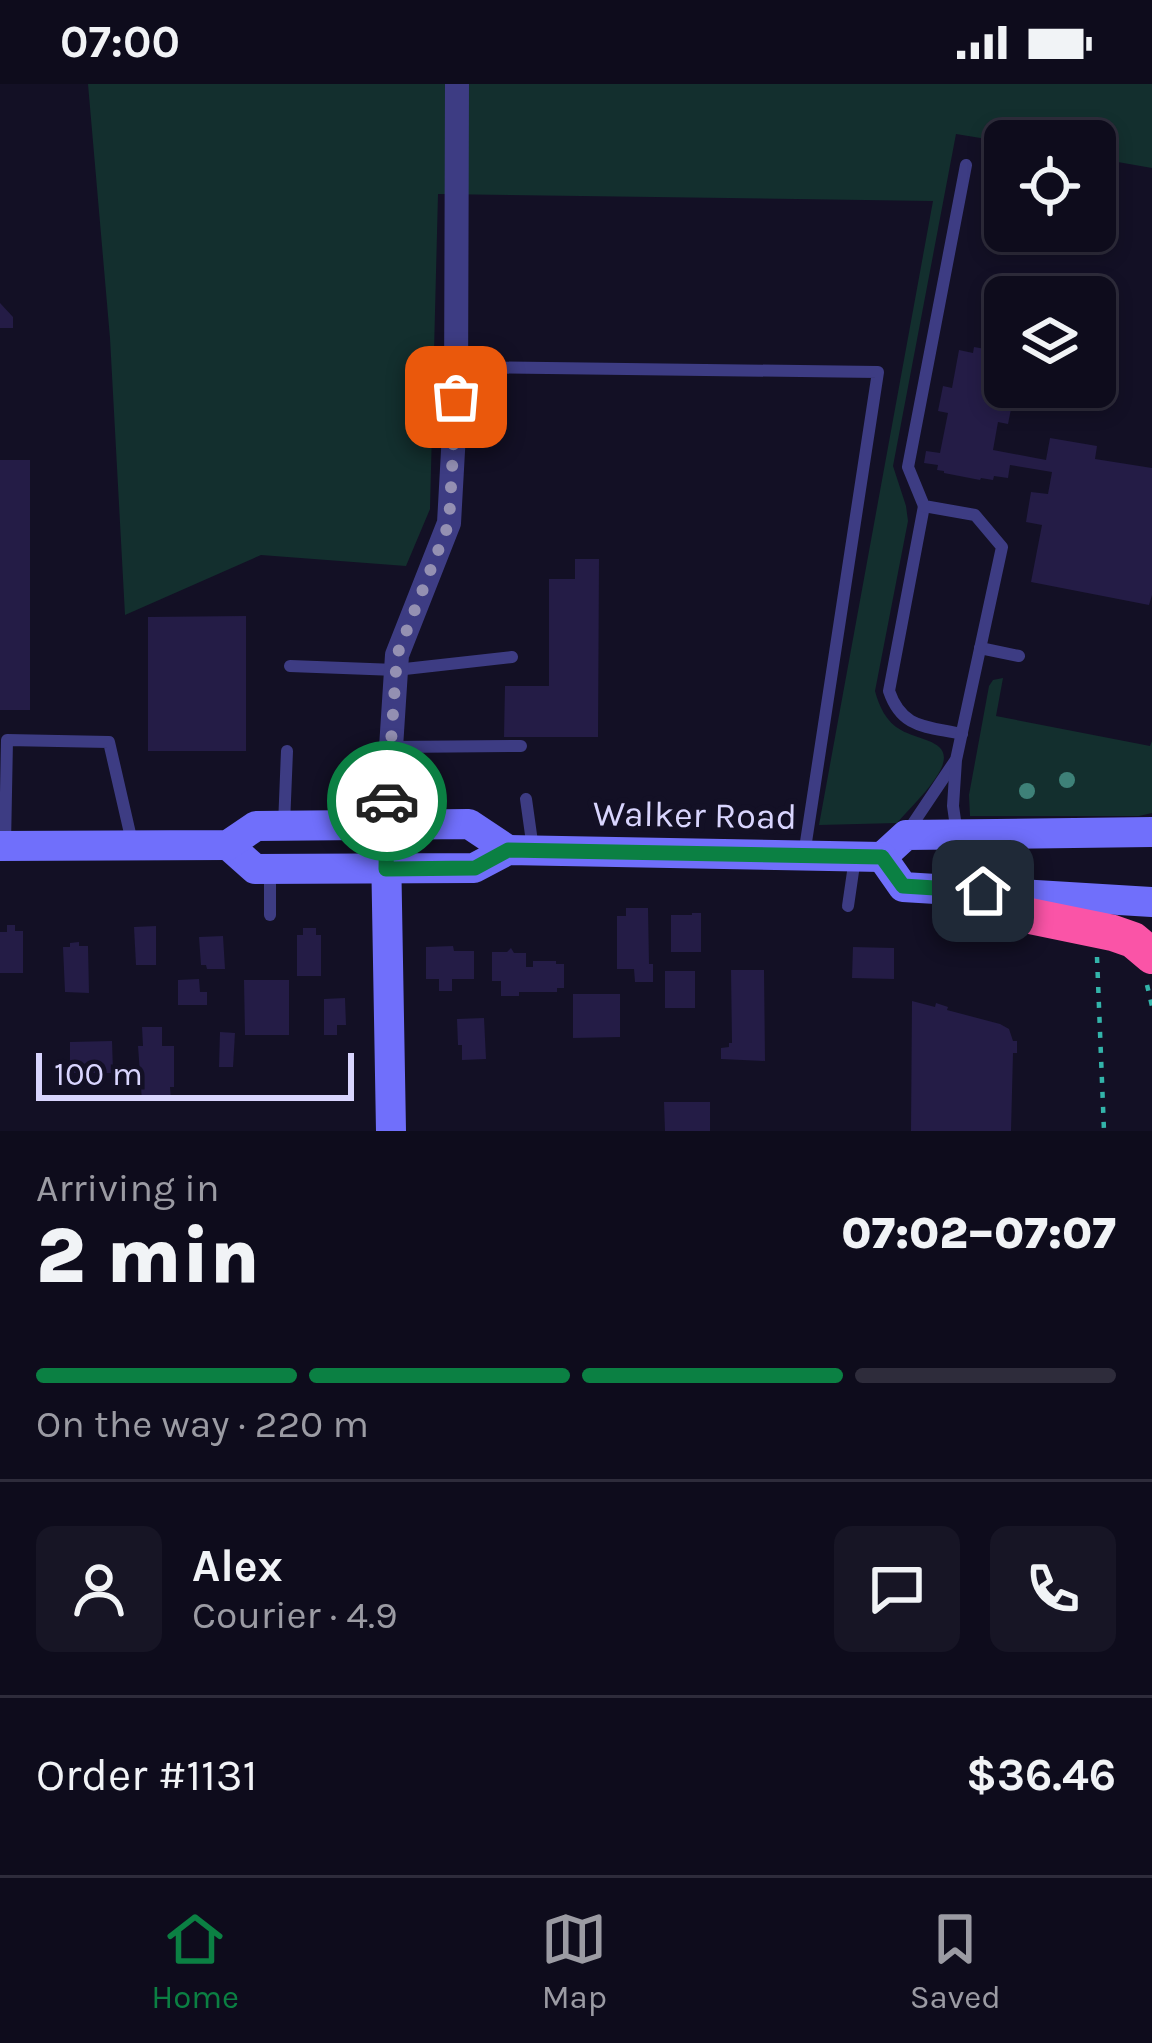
<!DOCTYPE html>
<meta charset="utf-8">
<style>
:root{--surface:#0e0c1c;--page:#171525;--text:#f1f3f6;--muted:#9b9ba3;--line:#2e2c3b;--accent:#0b8043}
body{margin:0;font-family:Karla,sans-serif;background:var(--page);color:var(--text);height:100vh;display:flex;flex-direction:column;font-size:45px;white-space:nowrap}
*{box-sizing:border-box;margin:0}
p{font-size:39px;color:var(--muted)}
.icon{flex:none;width:66px;height:66px;fill:none;stroke:currentColor;stroke-width:2;stroke-linecap:round;stroke-linejoin:round}
.map{position:relative;height:1047px;overflow:hidden}
.panel{display:flex;flex-direction:column;background:var(--surface);flex:1}
.panel>*{flex:none}
.controls{position:absolute;left:984px;top:36px;display:grid;gap:24px}
.controls a{display:grid;place-items:center;width:132px;height:132px;border-radius:18px;background:var(--surface);box-shadow:0 6px 18px #0003,0 0 0 3px var(--line);font-size:60px}
.scale{position:absolute;left:36px;bottom:30px;width:318px;box-sizing:border-box;padding-left:12px;border:6px solid #d9d5fe;border-top:0;font-size:33px;line-height:42px;white-space:nowrap;color:#d9d5fe;-webkit-text-stroke:9px #131025;paint-order:stroke}
.pin{position:absolute;display:grid;place-items:center;width:102px;height:102px;color:#fff;margin:-51px;border-radius:24px;box-shadow:0 6px 18px #0006}
.courier{position:absolute;display:grid;place-items:center;width:120px;height:120px;margin:-60px;border:9px solid #0b8043;border-radius:50%;background:#fff;color:#222;box-shadow:0 3px 15px #0007}
.overview em{font-style:normal;font-weight:800}
.overview div{display:flex;flex-direction:column-reverse}
.overview{display:flex;align-items:center;justify-content:space-between;height:204px;padding:0 36px}
h1{font-size:78px;font-weight:800;line-height:90px}
.bar{display:grid;grid-template-columns:repeat(4,1fr);gap:18px 12px;align-content:center;height:144px;padding:0 36px}
.bar i{height:15px;border-radius:9px;background:var(--line)}
.bar .selected{background:var(--accent)}
.bar p{grid-column:span 4}
.line{display:flex;align-items:center;gap:30px;padding:0 36px;border-top:3px solid var(--line)}
.line div{flex:1}
.round{display:grid;place-items:center;flex:none;width:126px;height:126px;border-radius:18px;background:var(--page)}
.status{display:flex;justify-content:space-between;align-items:center;height:84px;padding:0 60px;background:var(--surface);direction:ltr}
.status svg{height:33px;fill:currentColor}
.menu{display:flex;justify-content:space-around;align-items:center;height:168px;border-top:3px solid var(--line);background:var(--surface);font-size:33px;color:var(--muted)}
.menu a{display:grid;justify-items:center;gap:6px}
.menu .selected{color:var(--accent)}
.map>svg:first-child{display:block}
.green{fill:#132f2e}
.building{fill:#241c46}
.lines{fill:none;stroke-linecap:round;stroke-linejoin:round}
.path{stroke:#33b4aa;stroke-width:4.5;stroke-dasharray:6 9;stroke-linecap:butt}
.lane{stroke:#3d3c83;stroke-width:12}
.street{stroke:#3d3c83;stroke-width:24}
.secondary{stroke:#706ffb;stroke-width:30}
.highway{stroke:#fa54a7;stroke-width:36}
.tree{fill:#3e8178}
.done{stroke:#9490b2;stroke-width:12;stroke-dasharray:0 21.6}
.route{stroke:#0b8043;stroke-width:15}
.labels{text-anchor:middle;dominant-baseline:central;stroke-width:12;stroke-linejoin:round;paint-order:stroke}
.street-label{font-size:36px;fill:#d9d5fe;stroke:#131025}
</style>
<div class="status"><b>07:00</b><svg viewBox="0 0 49 12"><path d="M0 12V9h3v3zM5 12V6h3v6zM10 12V3h3v9zM15 12V0h3v12zM26 1h20v11H26zM47 4h2v5h-2z"/></svg></div>
<div class="map">
<svg width="1152" height="1047" viewBox="0 0 1152 1047">
<rect width="100%" height="100%" fill="#131025"/>
<!-- green -->
<g class="green">
<path d="M88,0h1064v84l-57,-10v-17l-90,1 -49,-8 -63,332 13,40 2,15 -33,170c4,15 11,31 26,39 20,12 61,10 34,49 -11,16 -26,30 -38,44l-78,2 114,-624 -495,-7 -8,315 -24,57 -145,-11 -136,60 -15,-277z"/>
<polygon points="1003,594 996,632 1150,662 1152,657 1152,729 1139,732 970,732 969,711 989,602 993,596"/>
</g>
<!-- building -->
<g class="building">
<polygon points="0,219 13,233 13,244 0,244"/>
<polygon points="974,263 997,267 995,273 1005,275 1002,313 1013,315 1008,340 998,338 993,366 1046,376 1050,354 1097,362 1095,375 1152,384 1152,511 1149,521 1031,498 1042,441 1026,438 1031,408 1048,410 1052,388 1010,381 1008,394 994,392 993,396 981,394 980,396 944,389 944,387 937,386 938,381 924,379 926,367 940,369 948,329 938,327 943,302 952,304 959,266 973,269"/>
<rect x="0" y="376" width="30" height="250"/>
<polygon points="575,475 599,475 598,653 504,653 505,602 549,602 549,495 575,495"/>
<polygon points="246,532 246,667 148,667 148,533"/>
<polygon points="626,824 648,824 649,880 653,880 653,898 635,898 634,885 617,885 617,832 626,832"/>
<polygon points="692,829 701,829 701,868 671,868 671,831 692,831"/>
<polygon points="7,841 15,841 15,847 23,847 23,889 0,889 0,848 7,848"/>
<polygon points="156,842 156,881 136,881 134,843"/>
<polygon points="303,844 316,844 316,851 321,851 321,892 297,892 297,851 303,851"/>
<polygon points="223,852 225,885 207,885 206,881 201,881 199,853"/>
<polygon points="79,858 79,862 88,862 89,909 65,908 63,863 70,863 70,859"/>
<polygon points="453,862 454,867 474,867 474,895 452,895 452,907 439,907 439,895 426,895 426,863"/>
<polygon points="853,863 894,864 894,895 852,894"/>
<polygon points="511,864 514,869 526,869 526,883 533,883 533,877 556,877 556,880 564,880 564,904 557,904 557,908 519,908 519,912 501,912 501,897 492,897 492,868 507,868"/>
<polygon points="731,886 764,886 765,977 721,975 721,964 729,963 729,959 732,959"/>
<rect x="665" y="887" width="30" height="37"/>
<polygon points="199,895 200,908 207,908 207,921 178,921 178,896"/>
<polygon points="244,896 289,896 289,951 245,951"/>
<polygon points="573,910 620,910 620,953 573,954"/>
<polygon points="345,914 346,941 337,941 337,951 324,951 324,915"/>
<polygon points="912,917 935,923 936,919 948,923 947,926 1000,940 1009,945 1013,957 1017,957 1017,969 1013,969 1011,1047 911,1047"/>
<polygon points="484,934 486,975 462,976 462,961 458,961 457,935"/>
<polygon points="142,943 162,943 162,962 174,962 174,1003 170,1003 171,1016 142,1017 138,962 143,962"/>
<polygon points="220,948 235,949 233,983 219,983"/>
<polygon points="112,957 113,989 70,989 70,958"/>
<polygon points="664,1018 710,1018 710,1047 665,1047"/>
</g>
<g class="lines">
<!-- path -->
<g class="path">
<polyline points="1097,873 1104,1047"/>
<polyline points="1147,901 1152,922"/>
</g>
<!-- lane -->
<g class="lane">
<polyline points="457,283 878,288 804,771"/>
<path d="M924,422l-35,185c13,38 37,35 73,43"/>
<polyline points="980,564 1019,572"/>
<polyline points="290,582 396,586 512,573"/>
<polyline points="392,663 521,662"/>
<polyline points="526,715 533,765"/>
<polyline points="284,741 287,667"/>
<polyline points="906,750 955,677"/>
<polyline points="957,750 953,722 956,676 1002,463 975,431 924,422 908,383 966,81"/>
<polyline points="5,761 7,656 109,658 132,758"/>
<polyline points="848,822 855,774"/>
<polyline points="270,831 270,786"/>
</g>
<!-- street -->
<polyline class="street" points="386,741 397,571 449,439 456,313 457,0"/>
<!-- secondary -->
<g class="secondary">
<polyline points="228,761 255,785 474,784 508,766 882,773 906,751 1152,748"/>
<polyline points="0,762 228,761 256,742 469,740 508,766"/>
<polyline points="386,765 391,1047"/>
<polyline points="882,773 903,803 1152,818"/>
</g>
<!-- highway -->
<polyline class="highway" points="983,807 1001,826 1113,849 1133,856 1152,872"/>
</g>
<!-- trees -->
<g class="tree">
<circle cx="1067" cy="696" r="8"/>
<circle cx="1027" cy="707" r="8"/>
</g>
<g class="lines">
<!-- done -->
<polyline class="done" points="387,717 397,571 449,439 456,313"/>
<!-- route -->
<polyline class="route" points="387,717 386,785 475,784 508,766 882,773 903,802 983,807"/>
</g>
<g class="labels">
<!-- street labels -->
<g class="street-label">
<text transform="translate(695 731) rotate(1)">Walker Road</text>
</g>
</g>
</svg>
<div class="controls">
<a><svg class="icon" aria-label="locate" viewBox="0 0 24 24"><circle cx="12" cy="12" r="6"/><path d="M12 2v4M12 18v4M2 12h4M18 12h4"/></svg></a>
<a><svg class="icon" aria-label="layers" viewBox="0 0 24 24"><path d="M12 4l9 5-9 5-9-5zM3 14l9 5 9-5"/></svg></a>
</div>
<div class="scale">100 m</div>
<div class="pin" style="left:456px;top:313px;background:#ea580c"><svg class="icon" aria-label="bag" viewBox="0 0 24 24"><path d="M5 8h14l-1 12H6zM9 8a3 3 0 0 1 6 0"/></svg></div>
<div class="pin" style="left:983px;top:807px;background:#1f2937"><svg class="icon" aria-label="home" viewBox="0 0 24 24"><path d="M3 11l9-7 9 7M6 9v11h12V9"/></svg></div>
<div class="courier" style="left:387px;top:717px"><svg class="icon" aria-label="car" viewBox="0 0 24 24"><path d="M5 17H2v-5l4-1 3-4h7l3 4 3 1v5h-3M9 17h6M6 11h13"/><circle cx="7" cy="17" r="2"/><circle cx="17" cy="17" r="2"/></svg></div>
</div>
<section class="panel">
<div class="overview"><div><h1>2 min</h1><p>Arriving in</p></div><em>07:02–07:07</em></div>
<div class="bar"><i class="selected"></i><i class="selected"></i><i class="selected"></i><i></i><p>On the way · 220 m</p></div>
<div class="line" style="height:216px"><a class="round"><svg class="icon" aria-label="person" viewBox="0 0 24 24"><circle cx="12" cy="8" r="4"/><path d="M4 21q1-7 8-7t8 7"/></svg></a><div><b>Alex</b><p>Courier · 4.9</p></div><a class="round"><svg class="icon" aria-label="chat" viewBox="0 0 24 24"><path d="M4 5h16v11H9l-5 4z"/></svg></a><a class="round"><svg class="icon" aria-label="phone" viewBox="0 0 24 24"><path d="M5 4h4l2 5-3 2q2 4 5 5l2-3 5 2v4C11 20 4 13 5 4z"/></svg></a></div>
<div class="line" style="height:156px"><div>Order #1131</div><b>$36.46</b></div>
</section>
<nav class="menu">
<a class="selected"><svg class="icon" aria-label="home" viewBox="0 0 24 24"><path d="M3 11l9-7 9 7M6 9v11h12V9"/></svg>Home</a>
<a><svg class="icon" aria-label="map" viewBox="0 0 24 24"><path d="M3 6l6-2 6 2 6-2v14l-6 2-6-2-6 2zM9 4v14M15 6v14"/></svg>Map</a>
<a><svg class="icon" aria-label="saved" viewBox="0 0 24 24"><path d="M7 4h10v16l-5-4-5 4z"/></svg>Saved</a>
</nav>
